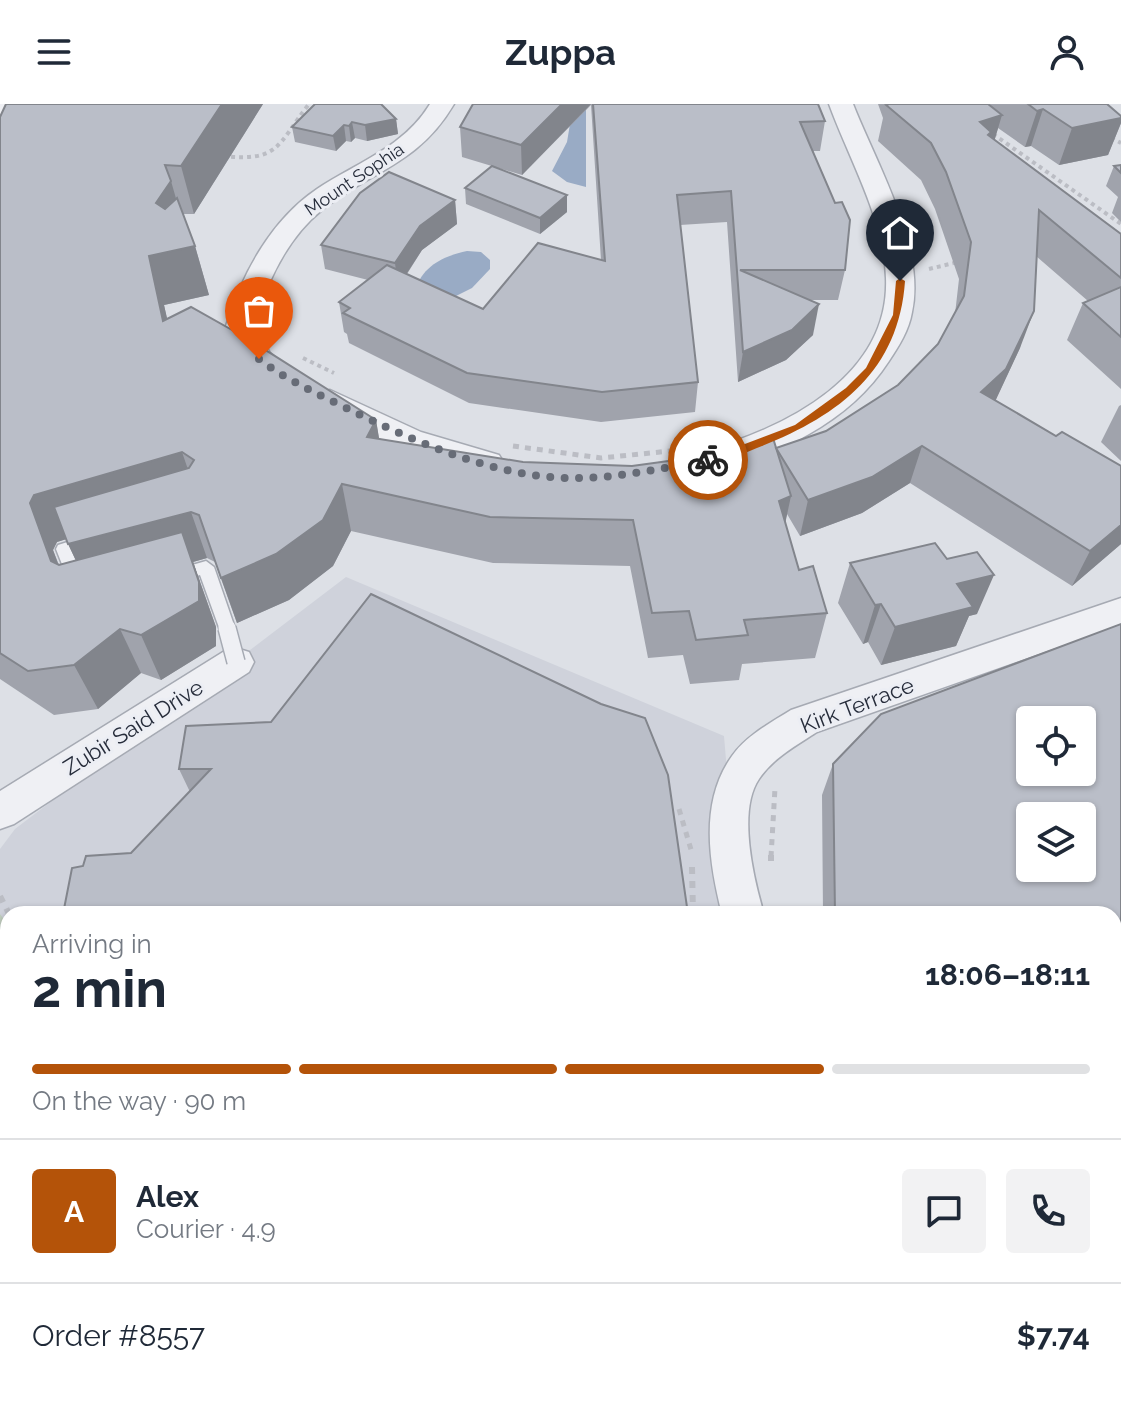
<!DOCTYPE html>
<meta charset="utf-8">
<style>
:root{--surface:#fff;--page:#f2f2f3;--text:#1f2937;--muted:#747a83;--line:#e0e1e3;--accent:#b45309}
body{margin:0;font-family:Raleway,sans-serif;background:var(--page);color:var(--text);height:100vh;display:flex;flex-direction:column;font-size:30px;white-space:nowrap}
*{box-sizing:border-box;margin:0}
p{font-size:26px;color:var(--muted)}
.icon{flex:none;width:44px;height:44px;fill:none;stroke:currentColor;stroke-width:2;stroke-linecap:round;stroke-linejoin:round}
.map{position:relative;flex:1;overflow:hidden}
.side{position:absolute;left:0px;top:802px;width:1122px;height:496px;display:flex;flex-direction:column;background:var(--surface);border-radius:24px 24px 0 0;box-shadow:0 2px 6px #0004}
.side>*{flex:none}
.fabs{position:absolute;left:1016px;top:602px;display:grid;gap:16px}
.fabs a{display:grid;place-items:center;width:80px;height:80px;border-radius:8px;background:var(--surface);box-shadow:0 2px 6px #0004;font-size:40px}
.pin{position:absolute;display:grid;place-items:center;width:68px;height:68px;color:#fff;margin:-82px -34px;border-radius:50% 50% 50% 0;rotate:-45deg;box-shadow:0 0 8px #0007}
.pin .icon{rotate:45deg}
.courier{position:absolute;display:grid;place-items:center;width:80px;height:80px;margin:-40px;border:6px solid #b45309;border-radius:50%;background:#fff;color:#222;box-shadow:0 2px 10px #0007}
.head em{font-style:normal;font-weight:700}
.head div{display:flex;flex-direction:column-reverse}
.head{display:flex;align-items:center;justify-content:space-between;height:136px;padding:0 32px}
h1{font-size:52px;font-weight:700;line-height:60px}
.bar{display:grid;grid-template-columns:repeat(4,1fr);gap:12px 8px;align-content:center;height:96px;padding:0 32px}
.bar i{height:10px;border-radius:6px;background:var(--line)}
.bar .on{background:var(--accent)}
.bar p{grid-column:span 4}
.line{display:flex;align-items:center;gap:20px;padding:0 32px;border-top:2px solid var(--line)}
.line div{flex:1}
.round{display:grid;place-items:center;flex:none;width:84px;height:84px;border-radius:8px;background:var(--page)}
header{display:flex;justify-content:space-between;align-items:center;height:104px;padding:0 32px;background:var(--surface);font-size:36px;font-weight:700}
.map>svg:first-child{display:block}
.built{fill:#cfd2db}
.green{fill:#c1cfbe}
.water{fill:#99abc5}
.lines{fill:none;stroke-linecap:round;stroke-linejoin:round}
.lane-casing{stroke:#a6aab3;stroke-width:3}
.street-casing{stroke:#a6aab3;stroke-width:3}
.primary-casing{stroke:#9da3b1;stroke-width:3}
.path-far2{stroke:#bbbdc4;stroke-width:4;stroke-dasharray:4 4;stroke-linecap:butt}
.path-far1{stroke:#bbbdc4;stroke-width:5;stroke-dasharray:6 6;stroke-linecap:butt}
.path{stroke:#bbbdc4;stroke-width:6;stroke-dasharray:7 7;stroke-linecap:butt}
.lane{fill:#eff0f4;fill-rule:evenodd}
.street{fill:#eff0f4;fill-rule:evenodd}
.primary{fill:#fff;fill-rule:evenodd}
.lane-bridge-casing{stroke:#a6aab3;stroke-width:20;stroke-linecap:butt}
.lane-bridge{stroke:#eff0f4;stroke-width:17}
.wall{fill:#a0a3ac;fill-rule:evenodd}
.shaded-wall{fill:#82858c}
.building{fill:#babec8;stroke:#82858c;stroke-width:2;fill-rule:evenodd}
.route{fill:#b45309}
.done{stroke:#676c77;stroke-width:8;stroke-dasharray:0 14.4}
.labels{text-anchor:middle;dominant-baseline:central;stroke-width:6;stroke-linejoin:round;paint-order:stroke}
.far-street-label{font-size:18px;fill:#272d3b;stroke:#eceef4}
.street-label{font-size:22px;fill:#272d3b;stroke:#eceef4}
</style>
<header><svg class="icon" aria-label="menu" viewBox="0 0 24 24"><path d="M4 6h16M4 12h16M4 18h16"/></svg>Zuppa<svg class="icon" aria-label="person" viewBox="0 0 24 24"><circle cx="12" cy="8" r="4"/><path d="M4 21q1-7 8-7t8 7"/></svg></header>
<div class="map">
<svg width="1121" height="1298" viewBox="0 0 1121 1298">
<rect width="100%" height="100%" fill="#dde0e6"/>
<!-- built -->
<polygon class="built" points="346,473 724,632 739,810 8,810 8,1051 0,1049 0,745 15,725"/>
<!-- green -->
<polygon class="green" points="0,810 8,821 8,837 4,840 8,845 8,1001 3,1001"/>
<!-- water -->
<g class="water">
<polygon points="586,0 586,83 567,78 552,67 567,38 570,20"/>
<path d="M467,147l14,1 9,8v9l-18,19 -20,10 -37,-8c8,-24 28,-34 52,-39z"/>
</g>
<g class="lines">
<!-- lane casing -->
<g class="lane-casing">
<g id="lane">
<polygon points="93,430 99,432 101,436 99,440 73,448 85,479 83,483 71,483 56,445 58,441"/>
<polygon points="206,457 214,463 235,524 233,529 221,529 200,471 174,478 166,472 168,468"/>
</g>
</g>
<!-- street casing -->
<g class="street-casing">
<g id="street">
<polygon points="0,0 36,0 33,5 0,14"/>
<path d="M430,0h24c-36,61 -82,66 -132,106 -35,28 -56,74 -68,116l16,27 24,21 -4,7c-34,9 -51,-31 -64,-55 16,-52 45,-106 91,-137 41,-27 87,-42 113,-85z"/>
<path d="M829,0h24c23,59 73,143 59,208 -3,18 -13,34 -23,49 -20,31 -48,55 -80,73 -24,14 -75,40 -102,32l-5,-8 5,-8c80,-23 183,-74 179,-172 -2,-60 -37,-119 -57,-174z"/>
<polygon points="330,286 421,328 499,351 504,359 499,367 488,370 399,344 319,303 315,296 319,289"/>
<path d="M1121,494v27l-304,107c-20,13 -44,26 -58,47 -22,32 -5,101 5,135h-42c-13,-51 -23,-112 10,-158 14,-20 38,-33 59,-46z"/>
<polygon points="236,544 249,548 254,558 249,568 14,720 0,725 0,687 223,548"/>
</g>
</g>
<!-- primary casing -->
<g class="primary-casing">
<g id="primary">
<polygon points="1121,918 1121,969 1114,972 1114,921"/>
<rect x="0" y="1068" width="8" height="56"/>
</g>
</g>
<!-- path-far2 -->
<g class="path-far2">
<polyline points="993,30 1121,120"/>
<polyline points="1111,34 1121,39"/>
<path d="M223,52c57,6 54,-11 86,-52"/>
<polyline points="929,165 958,158"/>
<polyline points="303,254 334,269"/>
</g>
<!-- path-far1 -->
<g class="path-far1">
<polyline points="513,342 601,354 690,345"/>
<polyline points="667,705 679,705 692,749"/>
<polyline points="771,753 775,684"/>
</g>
<!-- path -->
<g class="path">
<polyline points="771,757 771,751"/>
<polyline points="692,763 693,810"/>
<polyline points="0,792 9,810"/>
<polyline points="9,810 68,807"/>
<polyline points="1114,879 1121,876"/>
<polyline points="0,1159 8,1158"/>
<polyline points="0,1222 8,1215"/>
</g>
<!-- lane -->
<use href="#lane" class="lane"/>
<!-- street -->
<use href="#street" class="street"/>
<!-- primary -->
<use href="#primary" class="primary"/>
<!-- lane-bridge casing -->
<g class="lane-bridge-casing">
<polyline id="lane-bridge" points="227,524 236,558"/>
</g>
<!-- lane-bridge -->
<use href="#lane-bridge" class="lane-bridge"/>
</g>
<!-- wall -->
<g class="wall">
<path d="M263,0l-69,110h-11l12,32 14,49 -45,10 3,14 209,101 3,19 144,23 109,4 144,-18 50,-17 72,-46 40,-41 17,-30 4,-35 -24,-70 -14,-29 -43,-39 5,-23 -5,-14h229l14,12v7l-13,32 -49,10 -28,-19 -6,1 -27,-19 -4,12 127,94v155l-54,-49 16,-37 5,-2 -52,-45 -16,92 -25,53 61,35 65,30v78l-49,42 -162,-103 -48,30 -62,23 -13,-22 -2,8 14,48 28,43 -12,45 -73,6 -3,16 -49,4 -7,-29 -35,3 -18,-92 -137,-3 -142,-32 -18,35 -44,34 -52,23 -22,-61 -8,-4 -14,4 23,65v19l-55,34 -20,-7 -43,36 -44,6 -54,-36v-562zM66,435l10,22 -17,4 -6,-15 4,-8z"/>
<polygon points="473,0 818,0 825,17 820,47 813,47 845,166 838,196 809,196 813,231 786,256 738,278 727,118 680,121 698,278 695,308 601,318 469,299 349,239 347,230 344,228 339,198 368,176 325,165 321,141 455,96 457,120 422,146 407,170 483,205 601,156 591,1 522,71 462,53 460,23"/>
<polygon points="396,15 398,30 367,37 355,34 351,38 346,37 336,47 295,38 292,23"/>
<polygon points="1121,61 1121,118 1112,109 1118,93 1106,82 1114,62"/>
<polygon points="465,84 567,108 540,130 466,100"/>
<polygon points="1121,301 1121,357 1101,338 1119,302"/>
<polygon points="850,459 977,510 969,512 956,542 881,561 868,538 863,540 838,499"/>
<polygon points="1121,520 1121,846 1114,849 1114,810 823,810 822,691 833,660"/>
<polygon points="601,600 645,614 83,762 131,749 190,688 179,665 271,618"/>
</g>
<!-- shaded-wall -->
<g class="shaded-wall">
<polygon points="222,0 263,0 194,110 181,62"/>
<polygon points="562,0 591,0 522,71 521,41"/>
<polygon points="1043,5 1031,42 1025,43 1037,7"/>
<polygon points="1002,11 991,48 980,18"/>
<polygon points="1121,14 1121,19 1108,51 1059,61 1072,24"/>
<polygon points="396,15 398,30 367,37 365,21"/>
<polygon points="352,18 355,34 351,38 349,22"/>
<polygon points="344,21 346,37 336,47 333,32"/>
<polygon points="171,77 185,126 195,142 209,191 164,201 179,266 163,217 149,152 156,99"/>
<polygon points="567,91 567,108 540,130 540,114"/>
<polygon points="455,96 457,120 422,146 398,183 395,159 420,122"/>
<polygon points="819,200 813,231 786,256 738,278 743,248"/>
<polygon points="1034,207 1020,244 993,302 981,288"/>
<polygon points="376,316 384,364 367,333"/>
<polygon points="922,342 910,379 862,409 800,432 808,396"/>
<polygon points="182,348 198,395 57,438 53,446 74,503 51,457 30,399 34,391"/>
<polygon points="342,380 351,427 333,462 289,496 237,519 221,474"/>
<polygon points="791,392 781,439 779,397"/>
<polygon points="191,408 207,454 193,458 216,523 216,542 161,576 141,531 90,486 68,440"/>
<polygon points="1121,421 1121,440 1072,482 1090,447"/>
<polygon points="994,471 977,510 969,512 956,542 881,561 895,523 957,480"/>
<polygon points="881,500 868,538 863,540 875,501"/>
<polygon points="120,525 141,569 98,605 74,561"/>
<polygon points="1121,831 1121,846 1114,849 1114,834"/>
<polygon points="331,1290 341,1290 341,1298 330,1298"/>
</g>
<!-- building -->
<g class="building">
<polygon points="6,0 222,0 181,62 165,61 171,77 156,99 165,105 177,94 195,142 149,152 163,217 191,203 248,235 376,316 367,333 523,358 632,362 727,349 773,334 791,392 779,397 799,466 813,462 827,509 744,516 748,531 696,536 689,507 652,509 633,416 490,413 342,380 323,416 276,450 221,474 199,411 191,408 68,440 54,403 189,364 194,356 182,348 34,391 30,399 51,457 59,461 182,428 199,478 199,497 141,531 120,525 74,561 28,567 0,549 0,13"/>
<polygon points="315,0 381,0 396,15 365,21 352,18 349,22 344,21 333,32 292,23"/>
<polygon points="473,0 562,0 521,41 460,23"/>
<polygon points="593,0 818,0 825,17 800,18 835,99 842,98 850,116 845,166 740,166 819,200 792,226 743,248 731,87 677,91 698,278 602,288 467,269 343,209 350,204 339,198 387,161 483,205 538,139 605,157"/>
<polygon points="889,0 988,0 1002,11 980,18 991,28 988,31 1121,130 1121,174 1039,106 1034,207 1006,265 981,288 1056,332 1062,328 1121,362 1121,421 1090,447 922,342 872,373 808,396 776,344 826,327 898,281 938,240 964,192 971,138 946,68 931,39 886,1"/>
<polygon points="1028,0 1107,0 1121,12 1121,14 1072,24 1043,5 1037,7"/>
<polygon points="1121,61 1121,69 1114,62"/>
<polygon points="492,62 567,91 540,114 465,84"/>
<polygon points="389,68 455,96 420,122 395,159 321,141 360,89"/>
<polygon points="1121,183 1121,233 1083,199"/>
<polygon points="935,439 947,455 977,448 994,471 957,480 973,503 895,523 881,500 875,501 850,459"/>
<polygon points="371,490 601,600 645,614 668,671 688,810 63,810 72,764 83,762 86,752 131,749 211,665 179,665 186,622 271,618"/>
<path d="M1121,520v311l-7,3v-24h-279l-2,-150 48,-50zM1030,616h52v52h-52zM1030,712h52v52h-52z"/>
<polygon points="1114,1135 1121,1135 1121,1298 427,1298 427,1290 1114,1290"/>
<polygon points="8,1252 8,1290 331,1290 330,1298 0,1298 0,1261"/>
</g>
<!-- route -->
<path class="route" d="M900,174l5,3c-6,89 -65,134 -143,165 -18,7 -39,18 -58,16v-5l17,-4 74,-28 51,-37 20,-20 27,-53 3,-34z"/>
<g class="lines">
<!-- done -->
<path class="done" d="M259,255c26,20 55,33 85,48 67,33 149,70 225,71 47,1 93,-10 139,-18"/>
</g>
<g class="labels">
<!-- far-street labels -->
<g class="far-street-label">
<text transform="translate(354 75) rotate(-34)">Mount Sophia</text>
</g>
<!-- street labels -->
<g class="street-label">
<text transform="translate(857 601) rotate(-21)">Kirk Terrace</text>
<text transform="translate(133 623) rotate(-32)">Zubir Said Drive</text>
</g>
</g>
</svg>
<div class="fabs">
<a><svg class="icon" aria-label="locate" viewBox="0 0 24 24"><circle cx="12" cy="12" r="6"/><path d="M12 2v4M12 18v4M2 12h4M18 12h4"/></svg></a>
<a><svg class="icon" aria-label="layers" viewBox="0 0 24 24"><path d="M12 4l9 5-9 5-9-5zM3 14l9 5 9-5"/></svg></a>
</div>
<div class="pin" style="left:259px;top:255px;background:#ea580c"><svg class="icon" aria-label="bag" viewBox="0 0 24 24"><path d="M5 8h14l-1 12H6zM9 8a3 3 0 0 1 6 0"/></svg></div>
<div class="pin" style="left:900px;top:177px;background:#1f2937"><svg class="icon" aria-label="home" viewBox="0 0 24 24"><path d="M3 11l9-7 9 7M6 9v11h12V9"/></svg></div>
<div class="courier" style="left:708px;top:356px"><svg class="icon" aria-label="bike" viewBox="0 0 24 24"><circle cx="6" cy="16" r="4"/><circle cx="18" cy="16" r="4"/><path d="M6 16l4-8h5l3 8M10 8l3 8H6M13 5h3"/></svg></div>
<section class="side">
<div class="head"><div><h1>2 min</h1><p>Arriving in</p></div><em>18:06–18:11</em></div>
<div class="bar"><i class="on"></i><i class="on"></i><i class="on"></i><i></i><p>On the way · 90 m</p></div>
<div class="line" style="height:144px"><b class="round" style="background:var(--accent);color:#fff">A</b><div><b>Alex</b><p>Courier · 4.9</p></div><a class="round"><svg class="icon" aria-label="chat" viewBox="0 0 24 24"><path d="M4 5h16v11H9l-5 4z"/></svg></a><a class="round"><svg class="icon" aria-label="phone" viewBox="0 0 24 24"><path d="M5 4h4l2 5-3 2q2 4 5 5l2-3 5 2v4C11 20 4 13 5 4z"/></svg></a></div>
<div class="line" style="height:104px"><div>Order #8557</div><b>$7.74</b></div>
</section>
</div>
